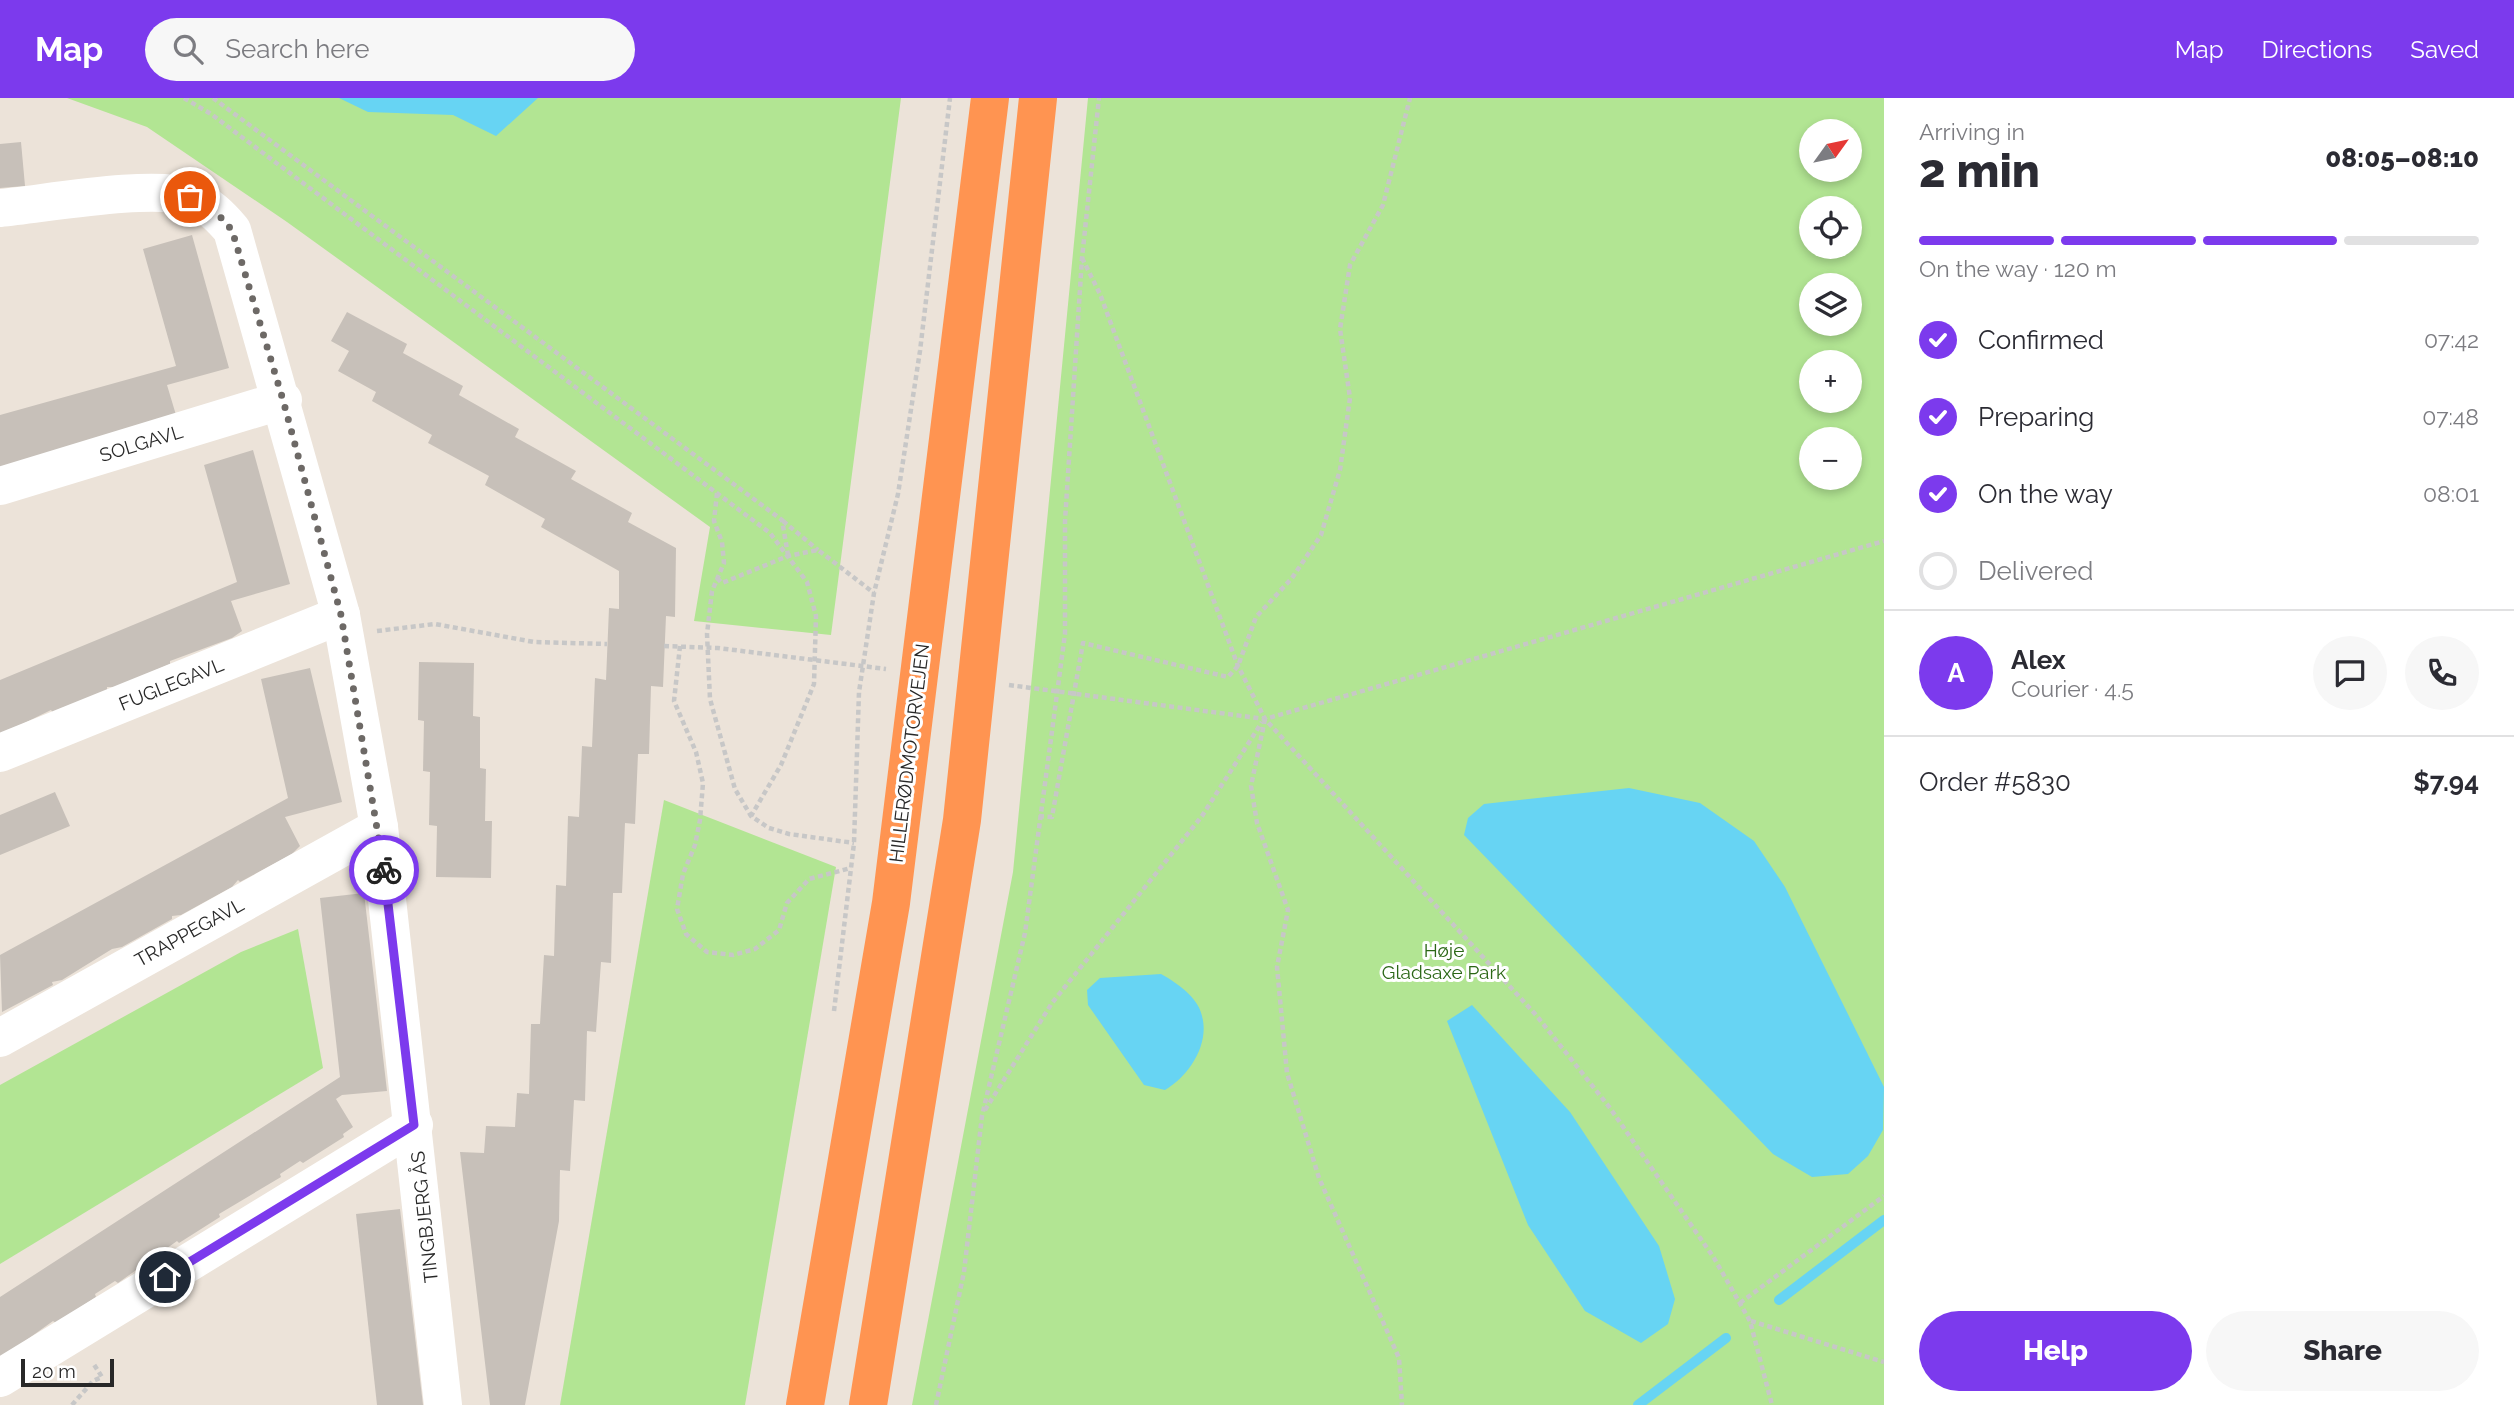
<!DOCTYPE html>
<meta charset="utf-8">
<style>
:root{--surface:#fff;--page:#f7f7f7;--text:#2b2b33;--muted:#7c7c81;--line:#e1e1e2;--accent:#7c3aed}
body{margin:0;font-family:Raleway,sans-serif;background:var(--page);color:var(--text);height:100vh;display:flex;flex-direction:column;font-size:26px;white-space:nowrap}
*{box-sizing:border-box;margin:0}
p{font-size:23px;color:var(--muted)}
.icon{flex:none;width:38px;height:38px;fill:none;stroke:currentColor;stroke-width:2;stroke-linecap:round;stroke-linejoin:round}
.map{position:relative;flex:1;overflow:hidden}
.side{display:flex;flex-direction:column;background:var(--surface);width:630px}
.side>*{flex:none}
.needle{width:46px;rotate:57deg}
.controls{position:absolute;left:1799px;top:21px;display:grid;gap:14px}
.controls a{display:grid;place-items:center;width:63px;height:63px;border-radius:50%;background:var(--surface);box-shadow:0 4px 10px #0003;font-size:35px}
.scale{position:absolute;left:21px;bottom:18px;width:93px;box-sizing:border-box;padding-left:7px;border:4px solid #282828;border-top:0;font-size:19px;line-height:24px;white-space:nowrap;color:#282828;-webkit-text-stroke:5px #fff;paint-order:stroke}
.pin{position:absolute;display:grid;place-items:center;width:60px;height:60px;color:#fff;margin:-30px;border:4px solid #fff;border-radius:50%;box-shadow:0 2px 7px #0007}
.courier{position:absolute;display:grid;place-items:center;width:70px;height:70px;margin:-35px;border:5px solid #7c3aed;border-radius:50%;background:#fff;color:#222;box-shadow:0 2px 9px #0007}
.overview em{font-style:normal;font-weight:800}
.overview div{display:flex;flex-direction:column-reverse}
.overview{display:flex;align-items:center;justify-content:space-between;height:119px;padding:0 35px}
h1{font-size:46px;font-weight:800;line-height:52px}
.bar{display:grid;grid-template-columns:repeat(4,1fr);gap:10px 7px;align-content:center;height:84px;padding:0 35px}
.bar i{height:9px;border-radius:5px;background:var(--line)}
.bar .on{background:var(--accent)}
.bar p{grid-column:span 4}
.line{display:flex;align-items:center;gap:18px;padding:0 35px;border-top:2px solid var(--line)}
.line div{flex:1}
.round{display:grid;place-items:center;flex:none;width:74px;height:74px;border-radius:37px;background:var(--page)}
ol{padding:0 35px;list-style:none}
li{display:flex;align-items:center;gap:21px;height:77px}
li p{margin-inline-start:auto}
li .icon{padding:7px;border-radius:50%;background:var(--accent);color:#fff;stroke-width:4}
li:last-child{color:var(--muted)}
li i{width:38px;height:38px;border:4px solid var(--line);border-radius:50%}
.cta{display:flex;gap:14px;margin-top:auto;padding:14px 35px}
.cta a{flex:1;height:80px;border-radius:42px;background:var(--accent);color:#fff;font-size:28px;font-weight:800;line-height:80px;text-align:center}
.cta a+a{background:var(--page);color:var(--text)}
header{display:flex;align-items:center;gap:42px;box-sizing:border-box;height:98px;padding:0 35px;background:var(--accent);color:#fff}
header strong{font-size:33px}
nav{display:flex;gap:38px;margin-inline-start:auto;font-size:24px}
.search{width:490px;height:63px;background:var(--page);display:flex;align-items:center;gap:18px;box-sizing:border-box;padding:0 24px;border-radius:38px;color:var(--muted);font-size:26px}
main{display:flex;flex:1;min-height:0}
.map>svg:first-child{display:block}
.green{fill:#b2e593;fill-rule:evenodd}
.water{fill:#67d4f3}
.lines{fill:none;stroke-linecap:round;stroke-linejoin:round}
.stream{stroke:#67d4f3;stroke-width:10}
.building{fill:#c7c0b9}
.path{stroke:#c7c7c7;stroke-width:4.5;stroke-dasharray:5 3.5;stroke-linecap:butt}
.minor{stroke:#fff;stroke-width:38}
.highway{stroke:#ff9451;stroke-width:38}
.done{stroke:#6d6966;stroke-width:7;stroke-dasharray:0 12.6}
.route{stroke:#7c3aed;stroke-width:9}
.labels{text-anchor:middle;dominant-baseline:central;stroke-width:6;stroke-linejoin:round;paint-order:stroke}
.street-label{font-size:19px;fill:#282828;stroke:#fff}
.park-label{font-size:19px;fill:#2b6716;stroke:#fff}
</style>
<header>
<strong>Map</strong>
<div class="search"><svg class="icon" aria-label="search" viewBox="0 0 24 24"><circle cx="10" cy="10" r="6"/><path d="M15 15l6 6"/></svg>Search here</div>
<nav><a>Map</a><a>Directions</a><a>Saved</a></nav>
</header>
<main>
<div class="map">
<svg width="1884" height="1307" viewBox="0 0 1884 1307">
<rect width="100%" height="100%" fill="#ece3d9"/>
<!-- green -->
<g class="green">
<polygon points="67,0 901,0 831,537 694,523 710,429 287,124 147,29"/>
<path d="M1088,0h796v1307h-972l101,-533zM1811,33h39v39h-39zM1811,110h39v39h-39zM1811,187h39v39h-39zM1811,264h39v39h-39zM1811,341h39v39h-39z"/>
<polygon points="664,702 836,769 745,1307 560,1307"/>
<polygon points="298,831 323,970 0,1166 0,987 241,854"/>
</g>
<!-- water -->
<g class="water">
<polygon points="339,0 538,0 496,38 453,17 368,14"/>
<polygon points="1629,690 1700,705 1754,743 1785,789 1884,989 1883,1032 1868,1058 1848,1076 1812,1079 1773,1056 1464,737 1468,720 1484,706"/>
<path d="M1161,876c16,9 37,23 41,42 8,29 -14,61 -37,74l-21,-5 -56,-80 -1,-15 13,-12z"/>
<polygon points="1472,907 1570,1014 1659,1148 1675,1201 1668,1226 1641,1245 1585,1213 1528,1127 1447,923"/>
</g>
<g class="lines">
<!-- stream -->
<g class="stream">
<polyline points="1779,1202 1884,1122"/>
<polyline points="1638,1307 1726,1240"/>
</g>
</g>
<!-- building -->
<g class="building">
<polygon points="21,44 25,88 0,90 0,46"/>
<polygon points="192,137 229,270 167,287 176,317 0,369 0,317 176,268 143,151"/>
<polygon points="347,214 407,246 403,255 463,288 459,297 519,331 515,339 576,373 571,381 632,415 628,424 676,450 675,519 666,518 663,589 651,588 649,656 638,656 635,726 625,725 622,795 613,795 611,865 601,864 596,934 587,933 585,1003 574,1002 570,1073 560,1072 559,1123 525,1307 490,1307 460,1054 484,1055 486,1028 515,1029 517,995 529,996 531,926 540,926 544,857 554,858 556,787 566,788 568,718 579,719 582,648 592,649 595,580 606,582 609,510 619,511 619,473 541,429 545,421 485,387 489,378 428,345 432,337 372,303 376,294 338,273 349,253 331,243"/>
<polygon points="253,352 290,486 231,503 242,533 232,540 170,563 170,566 117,589 107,589 107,592 53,615 51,612 0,637 0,582 237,484 204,367"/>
<polygon points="419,564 474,565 473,618 480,619 480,670 486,671 485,723 492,723 491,780 436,779 437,728 429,727 430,674 423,673 424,623 418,622"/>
<polygon points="310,570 342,704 285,719 300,748 292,756 240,784 238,782 232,789 181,817 172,818 172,821 122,849 112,851 62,882 52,884 53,887 2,914 0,857 288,700 261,581"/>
<polygon points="55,694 70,728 0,757 0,717"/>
<polygon points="364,795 387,993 342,997 336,1001 353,1029 343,1036 344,1039 303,1065 300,1063 280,1076 281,1079 219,1116 220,1119 179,1145 177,1143 118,1185 115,1183 95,1196 96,1199 56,1225 53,1223 0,1261 0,1199 340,979 320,800"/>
<polygon points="400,1111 423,1307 377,1307 356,1116"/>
</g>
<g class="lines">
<!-- path -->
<g class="path">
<polyline points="184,0 211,16 770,435 807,484 816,518 814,586 781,667 751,718"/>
<polyline points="213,0 782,422 788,457"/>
<polyline points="1082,160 1100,196 1238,568 1265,621 1536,917 1610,1010 1714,1160 1750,1223 1772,1307"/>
<polyline points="717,395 714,423 722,444 724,465 712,493 707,536 710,601 735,691 751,718 769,730 789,736 854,745"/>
<polyline points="783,423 818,452"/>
<polyline points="717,480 722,485 788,458 818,452 874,495"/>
<polyline points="377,533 435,526 534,544 607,546"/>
<polyline points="664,548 718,550 886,571"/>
<polyline points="680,548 674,603 696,654 703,685 700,722 695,747 683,776 677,811 686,836 707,854 733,857 755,851 779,832 787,805 809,781 851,770"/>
<polyline points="1009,587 1265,621 1884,443"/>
<polyline points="1265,621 1251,688 1257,725 1288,812 1277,869 1287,975 1319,1080 1399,1260 1402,1307"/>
<polyline points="1039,718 1052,719 1083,545 1228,579 1238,568 1256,519 1292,480 1321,437 1340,372 1350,300 1340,231 1350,167 1383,107 1410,0"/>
<polyline points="834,913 854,745 859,594 874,495 898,396 920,253 950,0"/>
<polyline points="985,1012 1052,905 1202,718 1262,624"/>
<polyline points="1740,1205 1884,1098"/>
<polyline points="1751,1223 1884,1264"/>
<polyline points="72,1307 93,1283 102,1279 93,1265"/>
<polyline points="936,1307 964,1174 982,1018 1025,835 1065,536 1065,423 1082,160 1099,0"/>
</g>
<!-- minor -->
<g class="minor">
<path d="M0,110c44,-4 151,-24 190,-11 18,7 30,19 42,33l109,385 38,212 64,578"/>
<polyline points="0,388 283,302"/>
<polyline points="0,655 341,517"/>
<polyline points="0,940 379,729"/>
<polyline points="0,1280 414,1027"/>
</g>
<!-- highway -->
<g class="highway">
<polyline points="805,1307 891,805 990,0"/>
<polyline points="868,1307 962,722 1038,0"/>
</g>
</g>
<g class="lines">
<!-- done -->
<polyline class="done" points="190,99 214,112 232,132 283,302 341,517 384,772"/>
<!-- route -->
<polyline class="route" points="165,1179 414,1027 384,772"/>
</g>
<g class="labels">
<!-- street labels -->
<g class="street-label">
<text transform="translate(141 345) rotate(-17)">SOLGAVL</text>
<text transform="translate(171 586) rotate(-22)">FUGLEGAVL</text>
<text transform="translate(909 655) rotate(-83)">HILLERØDMOTORVEJEN</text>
<text transform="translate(189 834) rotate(-29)">TRAPPEGAVL</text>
<text transform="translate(424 1119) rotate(-96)">TINGBJERG ÅS</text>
</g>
<!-- park labels -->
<g class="park-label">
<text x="1444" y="852">Høje<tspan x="1444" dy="22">Gladsaxe Park</tspan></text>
</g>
</g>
</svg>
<div class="controls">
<a><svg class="needle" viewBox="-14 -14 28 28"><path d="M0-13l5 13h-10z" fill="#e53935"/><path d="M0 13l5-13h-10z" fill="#7c7c81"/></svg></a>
<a><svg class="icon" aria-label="locate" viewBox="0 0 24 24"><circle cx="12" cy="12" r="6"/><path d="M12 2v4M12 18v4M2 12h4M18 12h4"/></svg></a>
<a><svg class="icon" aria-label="layers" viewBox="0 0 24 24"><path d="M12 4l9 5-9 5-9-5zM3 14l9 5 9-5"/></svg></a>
<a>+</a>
<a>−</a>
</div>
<div class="scale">20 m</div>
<div class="pin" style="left:190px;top:99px;background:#ea580c"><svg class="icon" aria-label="bag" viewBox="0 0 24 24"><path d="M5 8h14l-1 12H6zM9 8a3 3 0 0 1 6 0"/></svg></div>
<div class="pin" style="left:165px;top:1179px;background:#1f2937"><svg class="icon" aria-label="home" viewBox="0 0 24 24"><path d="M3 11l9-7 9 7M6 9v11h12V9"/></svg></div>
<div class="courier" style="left:384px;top:772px"><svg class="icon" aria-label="bike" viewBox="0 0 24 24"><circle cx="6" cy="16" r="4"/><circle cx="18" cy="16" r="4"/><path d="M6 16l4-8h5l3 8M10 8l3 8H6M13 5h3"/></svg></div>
</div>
<section class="side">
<div class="overview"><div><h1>2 min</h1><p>Arriving in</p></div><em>08:05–08:10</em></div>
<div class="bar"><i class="on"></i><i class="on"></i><i class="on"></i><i></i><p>On the way · 120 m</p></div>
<ol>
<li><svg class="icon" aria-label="check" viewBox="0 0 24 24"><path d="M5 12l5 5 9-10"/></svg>Confirmed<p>07:42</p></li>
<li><svg class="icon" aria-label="check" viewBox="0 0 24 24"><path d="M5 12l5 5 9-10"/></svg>Preparing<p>07:48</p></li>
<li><svg class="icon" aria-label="check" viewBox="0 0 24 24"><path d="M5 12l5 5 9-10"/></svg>On the way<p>08:01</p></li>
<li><i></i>Delivered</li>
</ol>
<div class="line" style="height:126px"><b class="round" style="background:var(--accent);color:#fff">A</b><div><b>Alex</b><p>Courier · 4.5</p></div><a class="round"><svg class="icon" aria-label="chat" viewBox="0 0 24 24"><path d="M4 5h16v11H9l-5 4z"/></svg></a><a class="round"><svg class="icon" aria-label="phone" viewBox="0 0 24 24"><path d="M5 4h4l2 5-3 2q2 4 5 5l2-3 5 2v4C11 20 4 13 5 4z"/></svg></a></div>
<div class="line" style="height:91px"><div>Order #5830</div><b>$7.94</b></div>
<div class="cta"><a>Help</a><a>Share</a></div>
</section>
</main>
